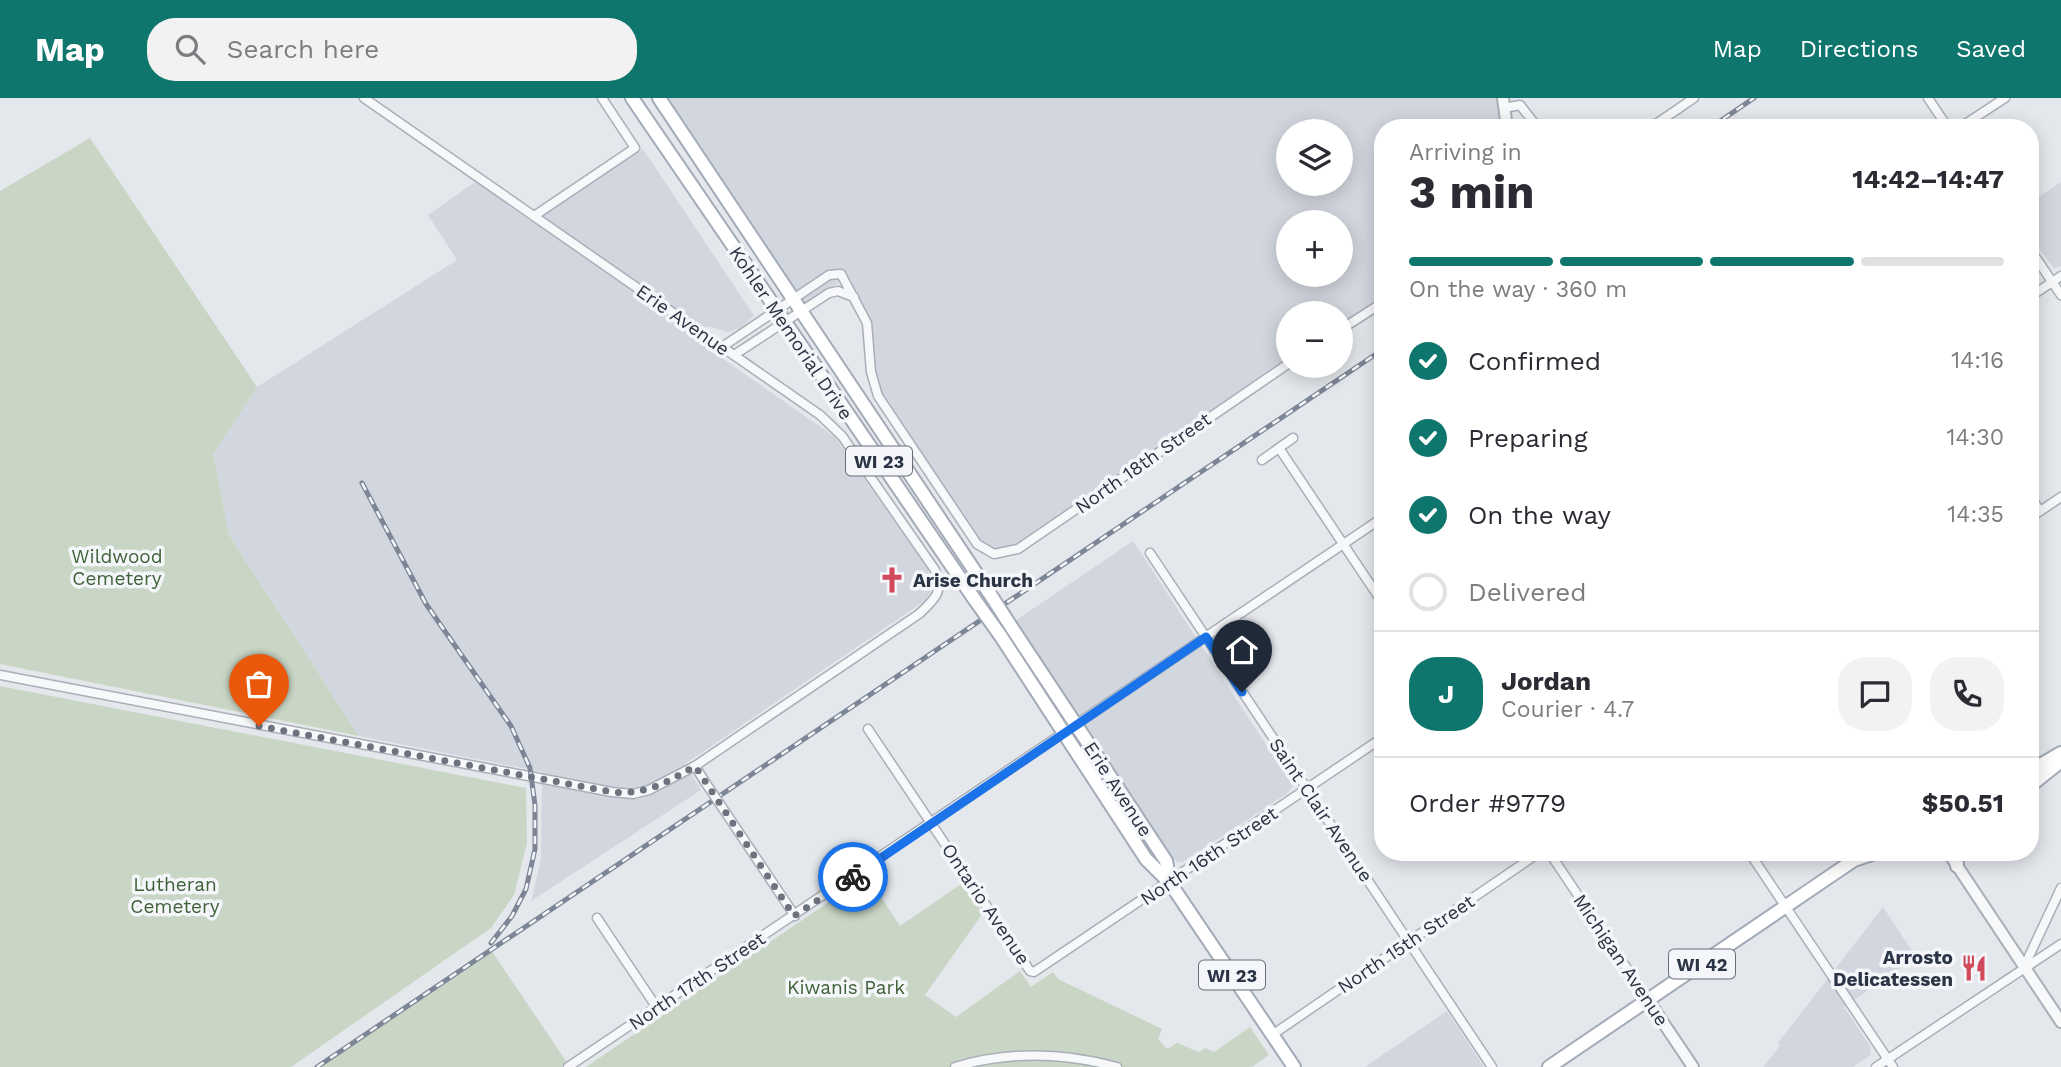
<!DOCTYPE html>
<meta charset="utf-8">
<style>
:root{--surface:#fff;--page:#f2f2f3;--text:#2b2b33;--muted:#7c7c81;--line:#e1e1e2;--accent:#0f766e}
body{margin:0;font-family:"Work Sans",sans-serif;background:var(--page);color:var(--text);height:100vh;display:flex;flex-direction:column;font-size:26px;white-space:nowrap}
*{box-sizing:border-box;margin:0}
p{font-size:23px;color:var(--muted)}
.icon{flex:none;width:38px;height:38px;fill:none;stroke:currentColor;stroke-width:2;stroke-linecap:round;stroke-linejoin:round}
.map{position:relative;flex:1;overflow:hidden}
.side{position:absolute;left:1374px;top:21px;width:665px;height:742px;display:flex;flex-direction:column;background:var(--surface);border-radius:28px;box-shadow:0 4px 18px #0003}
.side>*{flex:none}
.tools{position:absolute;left:1276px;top:21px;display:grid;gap:14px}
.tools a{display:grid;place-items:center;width:77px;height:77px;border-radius:50%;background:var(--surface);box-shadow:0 4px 18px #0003;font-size:35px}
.pin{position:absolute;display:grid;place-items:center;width:60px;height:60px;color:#fff;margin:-72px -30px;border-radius:50% 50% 50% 0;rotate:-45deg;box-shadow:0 0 7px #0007}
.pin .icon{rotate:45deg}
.courier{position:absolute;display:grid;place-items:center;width:70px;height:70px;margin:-35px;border:5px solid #1a73e8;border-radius:50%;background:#fff;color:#222;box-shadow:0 2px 9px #0007}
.head em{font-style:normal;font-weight:700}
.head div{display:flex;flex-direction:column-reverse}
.head{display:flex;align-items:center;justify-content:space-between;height:119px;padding:0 35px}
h1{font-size:46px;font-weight:700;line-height:52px}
.bar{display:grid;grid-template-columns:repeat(4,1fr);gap:10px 7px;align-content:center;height:84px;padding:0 35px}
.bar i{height:9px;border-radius:5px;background:var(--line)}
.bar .active{background:var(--accent)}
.bar p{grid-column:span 4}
.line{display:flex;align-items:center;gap:18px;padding:0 35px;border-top:2px solid var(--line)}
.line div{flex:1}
.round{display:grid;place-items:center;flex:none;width:74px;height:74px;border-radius:28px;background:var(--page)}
ol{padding:0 35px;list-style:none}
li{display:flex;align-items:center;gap:21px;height:77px}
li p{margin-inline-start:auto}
li .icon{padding:7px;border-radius:50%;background:var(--accent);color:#fff;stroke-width:4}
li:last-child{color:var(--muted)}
li i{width:38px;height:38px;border:4px solid var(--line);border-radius:50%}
header{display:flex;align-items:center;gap:42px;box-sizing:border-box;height:98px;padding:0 35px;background:var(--accent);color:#fff}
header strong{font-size:33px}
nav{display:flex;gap:38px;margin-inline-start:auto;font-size:24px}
.search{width:490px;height:63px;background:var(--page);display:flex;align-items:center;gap:18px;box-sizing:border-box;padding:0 24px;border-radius:28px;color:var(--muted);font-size:26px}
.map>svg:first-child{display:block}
.built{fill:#d2d6de;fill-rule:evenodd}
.green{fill:#c9d6c5}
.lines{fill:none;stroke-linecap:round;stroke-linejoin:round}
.minor-casing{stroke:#a9aeb7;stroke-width:11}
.tertiary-casing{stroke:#a9aeb7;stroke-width:14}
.primary-casing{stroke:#a3abb8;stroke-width:16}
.minor{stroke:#f7f8fa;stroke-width:8}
.tertiary{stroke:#f7f8fa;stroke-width:10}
.primary{stroke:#fff;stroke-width:12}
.rail-casing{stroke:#7d8696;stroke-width:5}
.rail{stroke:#f4f6f9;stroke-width:2.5;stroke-dasharray:8;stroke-linecap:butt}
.minor-bridge-casing{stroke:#a9aeb7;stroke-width:11;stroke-linecap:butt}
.primary-bridge-casing{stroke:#a3abb8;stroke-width:16;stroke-linecap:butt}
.minor-bridge{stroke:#f7f8fa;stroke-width:8}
.primary-bridge{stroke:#fff;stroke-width:12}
.done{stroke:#6c737f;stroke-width:7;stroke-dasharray:0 12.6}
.route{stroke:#1a73e8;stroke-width:9}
.labels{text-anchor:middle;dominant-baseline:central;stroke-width:7;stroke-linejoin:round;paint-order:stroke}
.shield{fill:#f4f6f9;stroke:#676e7b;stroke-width:2}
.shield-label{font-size:18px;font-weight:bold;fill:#2b3445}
.street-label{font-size:19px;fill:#2b3445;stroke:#f4f6f9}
.park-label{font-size:19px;fill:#3f6138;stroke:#f4f6f9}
.poi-label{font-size:19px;font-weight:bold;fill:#2b3445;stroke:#f4f6f9;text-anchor:start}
</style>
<header>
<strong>Map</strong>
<div class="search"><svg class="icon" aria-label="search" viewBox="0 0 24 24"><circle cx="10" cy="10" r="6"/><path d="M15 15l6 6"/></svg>Search here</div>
<nav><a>Map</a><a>Directions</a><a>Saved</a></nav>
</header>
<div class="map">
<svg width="2061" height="969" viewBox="0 0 2061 969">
<rect width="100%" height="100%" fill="#e4e7ec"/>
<!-- built -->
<g class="built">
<path d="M659,0h844l4,30h-125v175l-41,27 -1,-17h-52v51l-278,189 -27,-3 -105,-154 -9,-65 -18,-41 -11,-8 -39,29zM1288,33h52v53h-52zM1288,124h52v53h-52z"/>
<polygon points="643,51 754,218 740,230 728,234 707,228 696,242 835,339 928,471 934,487 926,502 685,666 701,692 531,803 541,761 542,674 359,638 229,437 213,356 257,289 457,162 428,117 475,84 532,124"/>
<polygon points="2061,84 2061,168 2054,170 2030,139 2030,105"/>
<polygon points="1133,443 1293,688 1288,695 1183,764 1177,764 1167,755 1015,523"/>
<polygon points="1883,809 1916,859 1844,909 1870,948 1871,957 1853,969 1763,969 1780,948 1778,945"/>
<polygon points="1447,913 1484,969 1365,969"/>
</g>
<!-- green -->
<g class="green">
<polygon points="90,40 257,289 213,356 229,437 359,638 0,566 0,93"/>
<polygon points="0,588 526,690 527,745 514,797 491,830 291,969 0,969"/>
<polygon points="867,778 900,828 964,784 983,815 925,897 956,919 1020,873 1031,889 1053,874 1058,881 1162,931 1158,941 1167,951 1177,945 1199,954 1205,950 1214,954 1250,929 1269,957 1252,969 586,969"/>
<polygon points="491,852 570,969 320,969"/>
</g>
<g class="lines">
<!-- minor casing -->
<g class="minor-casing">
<g id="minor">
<polyline points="1928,0 1948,30"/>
<polyline points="1504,10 1520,7 1538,30"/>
<polyline points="1650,30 1694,0"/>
<polyline points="1959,30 2005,0"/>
<polyline points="534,118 635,50 602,0"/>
<polyline points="2030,151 2061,197"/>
<polyline points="2030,199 2061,178"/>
<polyline points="1340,232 1382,205"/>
<polyline points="722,249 829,177 841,176 867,225 871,274 878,298 977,446 994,456 1018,451 1288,266"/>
<polyline points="734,257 829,195 838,193 854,199"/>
<polyline points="1279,350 1382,504"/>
<polyline points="1262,362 1293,340"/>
<polyline points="2030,398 2040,413"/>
<polyline points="2030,420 2061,399"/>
<polyline points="1150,455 1492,969"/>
<path d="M0,577l612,117 21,2 16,-4 46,-24 224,-152c15,-14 26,-23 16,-44l-93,-134 -22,-21 -456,-317"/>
<polyline points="868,631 1030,873 1034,874 1382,640"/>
<polyline points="695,668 705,684"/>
<polyline points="732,724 795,818"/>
<polyline points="1549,754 1648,902"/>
<polyline points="1749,754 1893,969"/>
<polyline points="597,820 657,910"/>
<polyline points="2024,869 2061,790"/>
<polyline points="1272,937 1540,754"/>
<polyline points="568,969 1382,420"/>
<path d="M955,969c54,-16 108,-15 162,0"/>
<polyline points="1876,969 2061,846"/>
</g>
</g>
<!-- tertiary casing -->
<g class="tertiary-casing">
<g id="tertiary">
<polyline points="1503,0 1507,30"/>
<polyline points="1948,754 2061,924"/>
<polyline points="1648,902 1693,969"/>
</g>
</g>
<!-- primary casing -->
<g class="primary-casing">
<g id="primary">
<polyline points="632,0 975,502"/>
<polyline points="659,0 988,493"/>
<polyline points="1012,530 1166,763 1170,785"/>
<polyline points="1000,537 1146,761 1170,785 1294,969"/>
<polyline points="2030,673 2061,655"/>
<polyline points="2030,688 2061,663"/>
<polyline points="1956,754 1957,768"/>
<polyline points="1549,969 1854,762 1878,754"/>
</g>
</g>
<!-- minor -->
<use href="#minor" class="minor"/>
<!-- tertiary -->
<use href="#tertiary" class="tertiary"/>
<!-- primary -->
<use href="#primary" class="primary"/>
<!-- rail casing -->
<g class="rail-casing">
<g id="rail">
<polyline points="1710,30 1754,0"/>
<polyline points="362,385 426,506 511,628 530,670 535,707 535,751 526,791 512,818 491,845"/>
<polyline points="317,969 1382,252"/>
</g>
</g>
<!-- rail -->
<use href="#rail" class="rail"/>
<!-- minor-bridge casing -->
<g class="minor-bridge-casing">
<polyline id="minor-bridge" points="705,684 732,724"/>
</g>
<!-- primary-bridge casing -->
<g class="primary-bridge-casing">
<g id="primary-bridge">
<polyline points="988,493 1012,530"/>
<polyline points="975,502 1000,537"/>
</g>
</g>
<!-- minor-bridge -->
<use href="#minor-bridge" class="minor-bridge"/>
<!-- primary-bridge -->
<use href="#primary-bridge" class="primary-bridge"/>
</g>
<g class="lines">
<!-- done -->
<path class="done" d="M259,628l353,66c34,3 54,-9 83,-26l99,150 59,-39"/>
<!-- route -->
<polyline class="route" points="853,779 1206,539 1242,594"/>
</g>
<!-- icons -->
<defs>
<g id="church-bare" transform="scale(2.1)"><path d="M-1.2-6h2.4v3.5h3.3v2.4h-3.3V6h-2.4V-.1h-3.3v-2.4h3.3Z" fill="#d1495b" stroke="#f4f6f9" stroke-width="2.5" paint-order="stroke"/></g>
<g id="restaurant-bare" transform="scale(2.1)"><path d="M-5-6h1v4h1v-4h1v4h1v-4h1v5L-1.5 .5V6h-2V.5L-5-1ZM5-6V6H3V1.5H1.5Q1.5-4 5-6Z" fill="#d1495b" stroke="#f4f6f9" stroke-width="2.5" paint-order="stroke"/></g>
</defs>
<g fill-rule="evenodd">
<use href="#church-bare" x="892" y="482"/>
<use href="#restaurant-bare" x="1974" y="870"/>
</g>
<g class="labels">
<!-- shield labels -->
<g class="shield">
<rect x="846" y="348.5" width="66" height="29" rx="5"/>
<rect x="1669" y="851.5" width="66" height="29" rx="5"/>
<rect x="1199" y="862.5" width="66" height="29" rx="5"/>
</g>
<g class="shield-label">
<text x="879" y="363">WI 23</text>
<text x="1702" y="866">WI 42</text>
<text x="1232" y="877">WI 23</text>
</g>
<!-- street labels -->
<g class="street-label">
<text transform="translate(683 222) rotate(35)">Erie Avenue</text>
<text transform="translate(791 235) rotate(56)">Kohler Memorial Drive</text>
<text transform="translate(1143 365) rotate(-35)">North 18th Street</text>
<text transform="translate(1118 691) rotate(57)">Erie Avenue</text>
<text transform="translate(1321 712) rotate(56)">Saint Clair Avenue</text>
<text transform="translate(1209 758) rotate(-34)">North 16th Street</text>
<text transform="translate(986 806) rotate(56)">Ontario Avenue</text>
<text transform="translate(1406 846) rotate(-34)">North 15th Street</text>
<text transform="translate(1621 862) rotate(56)">Michigan Avenue</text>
<text transform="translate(697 883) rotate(-34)">North 17th Street</text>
</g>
<!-- park labels -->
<g class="park-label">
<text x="117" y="458">Wildwood<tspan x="117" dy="22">Cemetery</tspan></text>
<text x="175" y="786">Lutheran<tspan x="175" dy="22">Cemetery</tspan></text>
<text x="846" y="889">Kiwanis Park</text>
</g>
<!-- poi labels -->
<g class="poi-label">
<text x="913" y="482">Arise Church</text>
<text x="1953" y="859" text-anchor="end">Arrosto<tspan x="1953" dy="22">Delicatessen</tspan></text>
</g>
</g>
</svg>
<div class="tools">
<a><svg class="icon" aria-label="layers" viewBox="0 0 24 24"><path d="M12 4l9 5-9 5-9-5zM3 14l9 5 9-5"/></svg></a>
<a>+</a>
<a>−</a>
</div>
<div class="pin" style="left:259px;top:628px;background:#ea580c"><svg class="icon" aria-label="bag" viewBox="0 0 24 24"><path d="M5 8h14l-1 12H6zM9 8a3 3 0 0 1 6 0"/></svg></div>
<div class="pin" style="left:1242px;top:594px;background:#1f2937"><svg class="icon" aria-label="home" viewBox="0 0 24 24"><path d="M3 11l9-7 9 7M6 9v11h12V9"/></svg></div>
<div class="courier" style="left:853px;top:779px"><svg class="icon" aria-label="bike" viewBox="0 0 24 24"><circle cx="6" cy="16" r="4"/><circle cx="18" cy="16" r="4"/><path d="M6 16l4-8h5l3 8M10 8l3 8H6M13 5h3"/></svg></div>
<section class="side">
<div class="head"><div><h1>3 min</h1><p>Arriving in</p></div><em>14:42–14:47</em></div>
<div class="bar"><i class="active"></i><i class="active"></i><i class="active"></i><i></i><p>On the way · 360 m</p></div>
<ol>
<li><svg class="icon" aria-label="check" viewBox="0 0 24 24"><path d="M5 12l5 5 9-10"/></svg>Confirmed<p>14:16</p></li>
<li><svg class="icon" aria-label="check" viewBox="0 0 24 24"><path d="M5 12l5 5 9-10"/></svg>Preparing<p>14:30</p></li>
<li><svg class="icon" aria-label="check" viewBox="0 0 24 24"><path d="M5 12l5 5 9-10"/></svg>On the way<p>14:35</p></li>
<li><i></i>Delivered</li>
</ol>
<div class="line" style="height:126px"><b class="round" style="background:var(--accent);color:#fff">J</b><div><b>Jordan</b><p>Courier · 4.7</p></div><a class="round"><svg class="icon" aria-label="chat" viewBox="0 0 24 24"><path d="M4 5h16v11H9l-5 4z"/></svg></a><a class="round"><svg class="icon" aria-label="phone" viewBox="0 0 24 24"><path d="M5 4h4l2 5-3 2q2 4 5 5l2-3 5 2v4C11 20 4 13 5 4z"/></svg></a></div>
<div class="line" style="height:91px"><div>Order #9779</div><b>$50.51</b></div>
</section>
</div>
